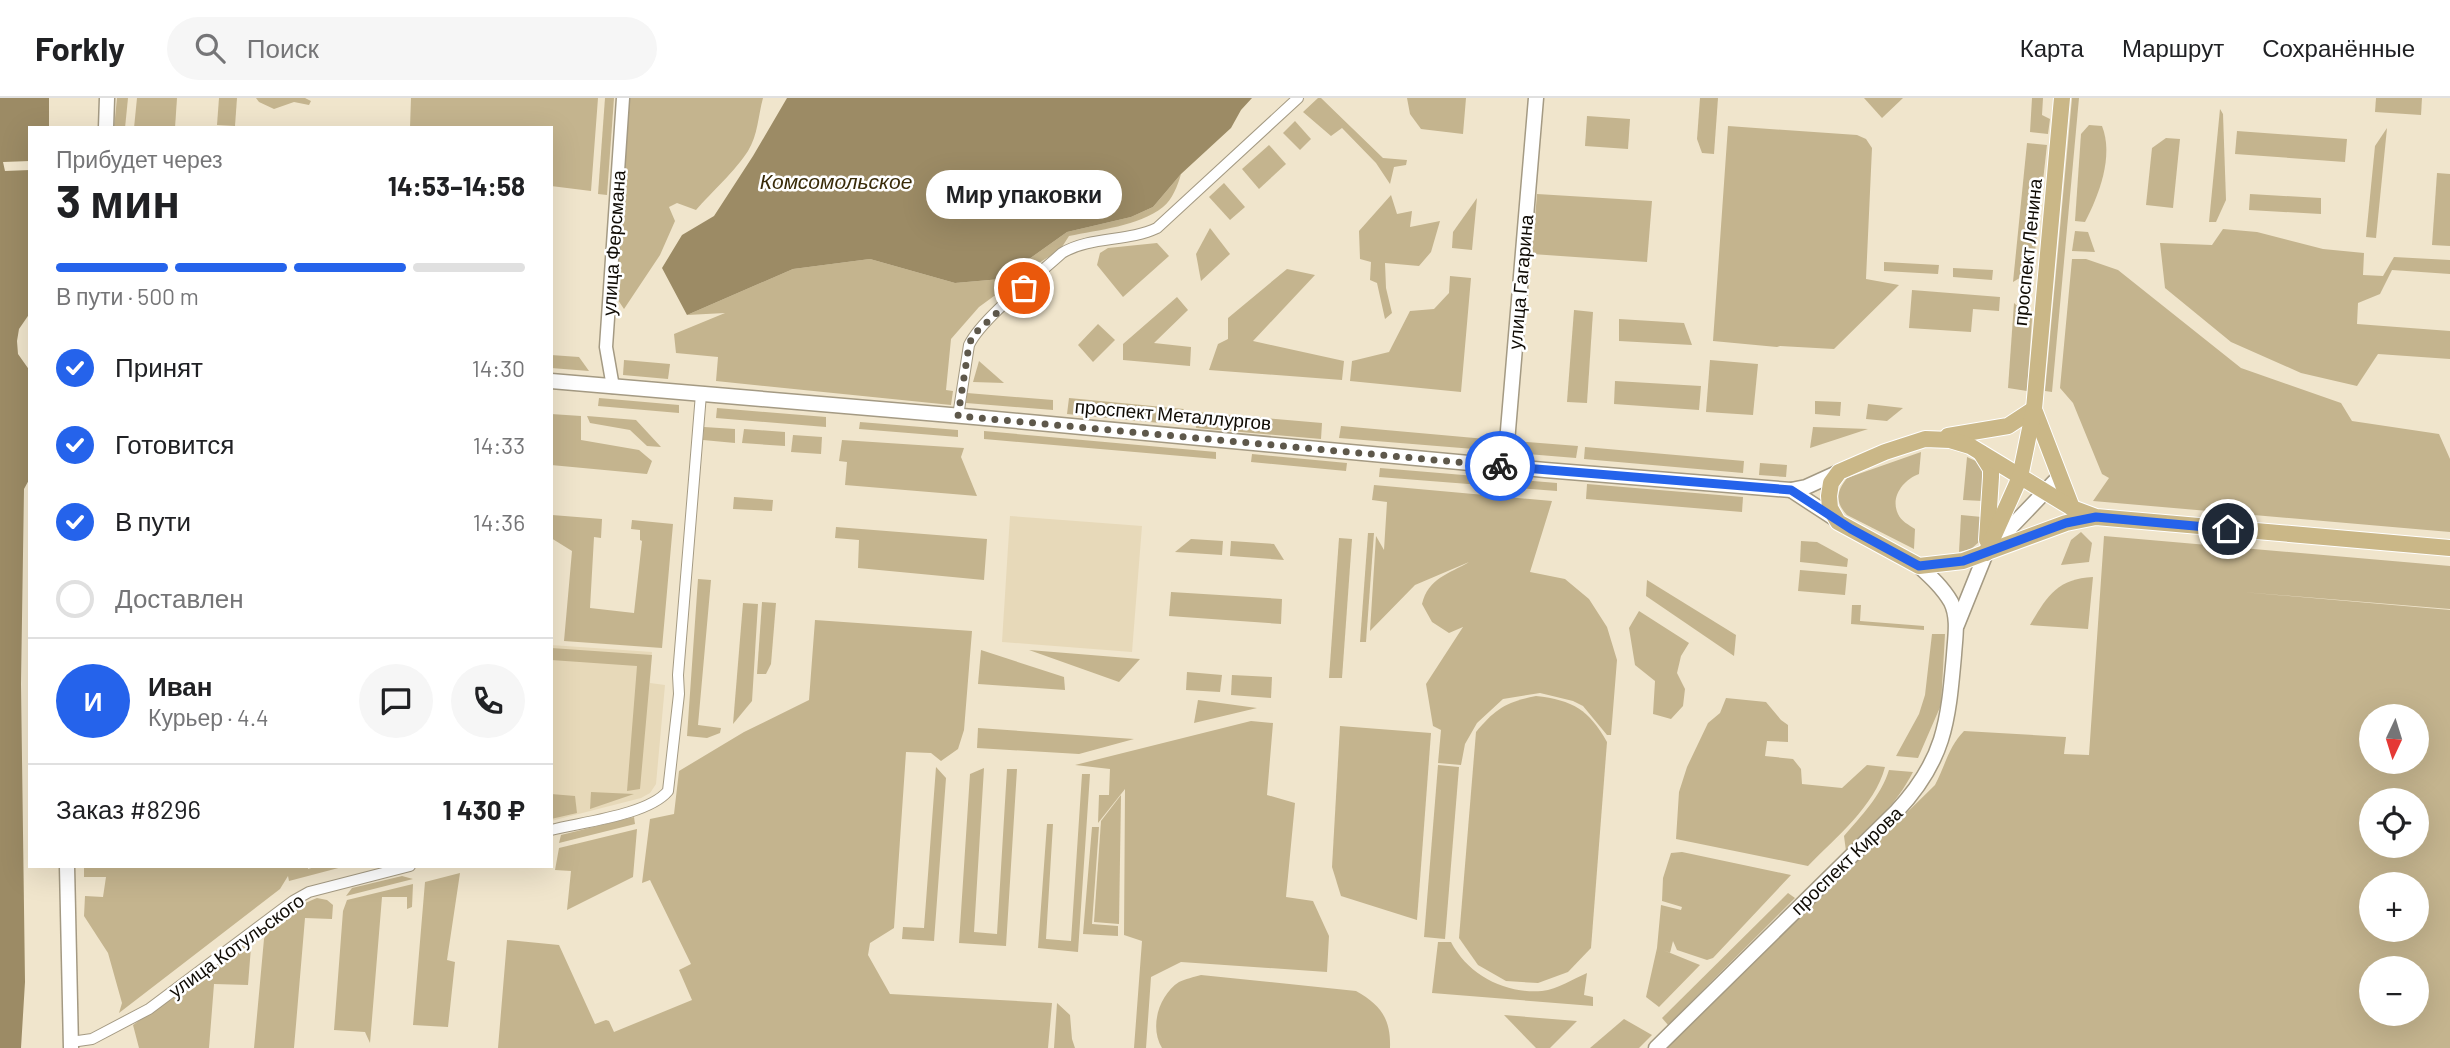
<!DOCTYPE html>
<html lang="ru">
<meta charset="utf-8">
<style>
:root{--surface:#fff;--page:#f6f6f6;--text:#202124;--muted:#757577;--line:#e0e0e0;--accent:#2563eb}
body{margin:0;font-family:Barlow,sans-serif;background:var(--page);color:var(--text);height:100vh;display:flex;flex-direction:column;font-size:26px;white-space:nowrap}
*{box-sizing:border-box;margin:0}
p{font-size:23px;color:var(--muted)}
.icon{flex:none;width:38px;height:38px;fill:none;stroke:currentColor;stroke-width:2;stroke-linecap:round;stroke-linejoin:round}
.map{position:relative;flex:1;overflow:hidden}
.drawer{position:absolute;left:28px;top:28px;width:525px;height:742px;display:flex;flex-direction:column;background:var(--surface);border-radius:0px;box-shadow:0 7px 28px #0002}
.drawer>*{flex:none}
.needle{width:46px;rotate:184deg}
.tools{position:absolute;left:2359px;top:606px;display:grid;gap:14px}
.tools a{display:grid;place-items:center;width:70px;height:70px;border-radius:50%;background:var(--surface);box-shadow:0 7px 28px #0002;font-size:35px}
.pin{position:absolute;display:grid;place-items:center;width:60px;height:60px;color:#fff;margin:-30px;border:4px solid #fff;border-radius:50%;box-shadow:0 2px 7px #0007}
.courier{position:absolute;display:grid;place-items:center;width:70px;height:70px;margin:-35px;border:5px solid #2563eb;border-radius:50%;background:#fff;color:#222;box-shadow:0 2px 9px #0007}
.bubble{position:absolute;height:49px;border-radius:24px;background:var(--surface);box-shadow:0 7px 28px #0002;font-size:23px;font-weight:700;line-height:49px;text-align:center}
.overview em{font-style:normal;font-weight:700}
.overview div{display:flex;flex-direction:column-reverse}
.overview{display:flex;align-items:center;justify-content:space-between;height:119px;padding:0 28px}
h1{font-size:46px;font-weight:700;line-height:52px}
.bar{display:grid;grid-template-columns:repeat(4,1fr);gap:10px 7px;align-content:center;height:84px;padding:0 28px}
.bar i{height:9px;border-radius:5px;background:var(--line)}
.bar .current{background:var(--accent)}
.bar p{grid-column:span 4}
.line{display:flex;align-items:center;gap:18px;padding:0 28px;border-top:2px solid var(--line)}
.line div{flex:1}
.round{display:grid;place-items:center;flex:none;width:74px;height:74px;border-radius:37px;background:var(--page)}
ol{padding:0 28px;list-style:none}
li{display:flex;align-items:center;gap:21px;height:77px}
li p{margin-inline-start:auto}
li .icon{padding:7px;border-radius:50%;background:var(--accent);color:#fff;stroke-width:4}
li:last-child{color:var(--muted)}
li i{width:38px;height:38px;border:4px solid var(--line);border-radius:50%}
header{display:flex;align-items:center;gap:42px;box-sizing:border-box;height:98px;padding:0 35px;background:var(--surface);border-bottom:2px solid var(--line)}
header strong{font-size:33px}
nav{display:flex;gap:38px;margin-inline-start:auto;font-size:24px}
.search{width:490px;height:63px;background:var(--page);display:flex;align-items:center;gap:18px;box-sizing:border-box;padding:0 24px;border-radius:38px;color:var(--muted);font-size:26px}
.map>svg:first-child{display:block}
.built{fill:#e7d9b9}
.green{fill:#c4b48e;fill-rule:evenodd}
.water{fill:#9c8b65}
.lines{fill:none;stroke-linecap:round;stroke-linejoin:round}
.minor-casing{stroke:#a49a83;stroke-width:12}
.tertiary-casing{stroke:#a49a83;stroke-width:15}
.secondary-casing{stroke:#a49a83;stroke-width:17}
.primary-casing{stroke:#fff;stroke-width:18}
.minor{stroke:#fff;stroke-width:10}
.tertiary{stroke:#fff;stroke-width:12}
.secondary{stroke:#fff;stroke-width:14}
.primary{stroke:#cab787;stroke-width:16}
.done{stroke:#5e584b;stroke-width:7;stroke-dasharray:0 12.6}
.route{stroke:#2563eb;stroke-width:9}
.labels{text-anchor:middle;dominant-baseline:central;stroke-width:5;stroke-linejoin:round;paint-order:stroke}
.street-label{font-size:19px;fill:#100c05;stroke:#fff}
.water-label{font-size:21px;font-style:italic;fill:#392b09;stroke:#fff}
</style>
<header>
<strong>Forkly</strong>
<div class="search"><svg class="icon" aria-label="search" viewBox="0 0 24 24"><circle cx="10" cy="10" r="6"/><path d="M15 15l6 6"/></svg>Поиск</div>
<nav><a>Карта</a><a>Маршрут</a><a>Сохранённые</a></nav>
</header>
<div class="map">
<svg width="2450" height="950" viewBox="0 0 2450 950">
<rect width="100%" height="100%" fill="#f0e5cc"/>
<!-- built -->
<g class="built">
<polygon points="1010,418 1142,428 1132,554 1002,544"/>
<polygon points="551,547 652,554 650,585 665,587 656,686 650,695 641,700 551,723"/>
</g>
<!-- green -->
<g class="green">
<polygon points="117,0 128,0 125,30 114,30"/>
<polygon points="137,0 177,0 175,30 134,30"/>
<polygon points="219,0 237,0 235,28 217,27"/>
<polygon points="256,0 305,0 311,3 309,7 294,4 274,11 259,4"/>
<polygon points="411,0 598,0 591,93 551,88 551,30 410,30"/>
<polygon points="605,0 614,0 607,97 598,96"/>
<path d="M629,0h134c-5,18 -5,37 -15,53 -12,19 -37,42 -52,59l-19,-7 -8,4 6,14 -15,34 -36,54 -10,-15z"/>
<polygon points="1318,0 1321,0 1383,60 1407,62 1406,67 1394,69 1390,86 1376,65 1342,30 1331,38 1303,14"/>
<polygon points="1407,0 1466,0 1463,36 1421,31 1410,16"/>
<polygon points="1700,0 1718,0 1714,56 1702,55 1697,41"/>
<polygon points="1864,0 1903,0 1882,20"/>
<polygon points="2032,0 2043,0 2042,17 2050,21 2048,36 2030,34"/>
<polygon points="2072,0 2079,0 2052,294 2045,293"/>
<polygon points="2376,0 2422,0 2421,17 2375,14"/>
<polygon points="2220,11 2223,16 2226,102 2216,124 2209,124"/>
<polygon points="1587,18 1630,21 1628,51 1585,48"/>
<polygon points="1295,23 1311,41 1300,52 1283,35"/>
<path d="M2089,27l13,1c12,30 -3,69 -17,96l-10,-1 6,-87z"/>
<polygon points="1728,28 1857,37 1866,41 1872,50 1866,181 1899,187 1834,251 1780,248 1777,249 1713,243"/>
<polygon points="2387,30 2376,140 2366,139 2375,48"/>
<polygon points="2237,33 2347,41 2345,64 2235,56"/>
<polygon points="2166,40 2180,41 2173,110 2146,107 2152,50"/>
<polygon points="2027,45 2047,47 2033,172 2013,184"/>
<polygon points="1269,47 1286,66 1259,91 1242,71"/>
<polygon points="2437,75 2450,76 2450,148 2432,147"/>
<path d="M1181,76c-3,11 -9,26 -18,33 -24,19 -65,23 -94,29l-9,14 -18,11 -63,46 -28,32 -5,51 7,1 -2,14 -235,-24 2,-24 -42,-4 -2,-19 51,-21 -38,2 106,-46 77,-10 85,24 46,-4 66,-47 64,-15 22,-10z"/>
<polygon points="1224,85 1245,109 1230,122 1209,99"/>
<polygon points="1537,96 1652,103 1647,164 1532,156"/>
<polygon points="2250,96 2321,100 2321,116 2249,112"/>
<polygon points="1391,97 1397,116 1412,113 1410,129 1440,123 1431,154 1419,168 1385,165 1386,190 1392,215 1385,221 1377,185 1370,182 1371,164 1360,161 1359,133"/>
<polygon points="1477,100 1472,152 1452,150 1453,134"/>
<polygon points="1210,130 1230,156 1201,183 1196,156"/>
<polygon points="2223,131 2257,134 2323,151 2364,155 2363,177 2383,178 2394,159 2450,162 2450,176 2392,172 2380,196 2358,205 2357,226 2450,233 2450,261 2378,256 2357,288 2301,275 2231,244 2165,190 2160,145 2212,147"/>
<polygon points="2075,133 2088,134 2095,154 2072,153"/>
<polygon points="1157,145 1169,158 1123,199 1097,167 1100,155 1108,150"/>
<polygon points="2072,161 2086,161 2118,172 2241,270 2341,305 2352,323 2439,336 2450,361 2450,434 2093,403 2109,380 2102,376 2073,305 2060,290"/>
<polygon points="1884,164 1939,167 1938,176 1884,173"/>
<polygon points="1953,170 1993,172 1992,182 1953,179"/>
<polygon points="1287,171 1315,177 1253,243 1344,263 1342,282 1209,272 1218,246 1228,241 1228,220"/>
<polygon points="1450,178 1471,180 1461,294 1350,283 1352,263 1389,254 1410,213 1434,211 1449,195"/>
<polygon points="1912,192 2000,199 1999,213 1973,211 1971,234 1909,230"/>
<polygon points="1177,199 1188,212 1154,245 1191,249 1190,268 1123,262 1123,246"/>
<polygon points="2014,205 2032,221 2027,293 2008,290"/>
<polygon points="1574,212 1593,214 1587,305 1567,304"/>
<polygon points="1619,221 1684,225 1692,247 1619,243"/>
<polygon points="1098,226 1115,242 1093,264 1078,247"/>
<polygon points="551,257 579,259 589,273 551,270"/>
<polygon points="624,262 670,266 668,281 623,277"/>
<polygon points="1710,262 1758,266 1753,317 1706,314"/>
<polygon points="979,263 1004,285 973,284"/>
<polygon points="1615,283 1701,288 1699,312 1614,306"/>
<polygon points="967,295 1053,302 1053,312 966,305"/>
<polygon points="599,300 679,307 679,315 598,308"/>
<polygon points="1069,300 1184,311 1184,318 1162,316 1160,325 1067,316"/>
<polygon points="1815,303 1841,304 1840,318 1815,316"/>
<polygon points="1868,306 1903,310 1887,323 1866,321"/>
<polygon points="717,310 826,319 826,329 716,320"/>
<polygon points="1197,314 1322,325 1321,341 1196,330"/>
<polygon points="551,316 581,318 581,342 639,352 652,363 647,376 551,367"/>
<polygon points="587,318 636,322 661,349 647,348 630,332 590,325"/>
<polygon points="860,324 958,332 958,339 859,331"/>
<polygon points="1341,328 1486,341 1486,352 1339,340"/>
<polygon points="704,329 735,331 735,345 703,342"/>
<polygon points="1813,329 1868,331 1810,350"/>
<polygon points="744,331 785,334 785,348 742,345"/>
<polygon points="984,333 1216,354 1216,361 984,341"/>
<polygon points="793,337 822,339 821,356 791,354"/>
<polygon points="842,342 964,350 961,359 977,398 845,387 847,364 839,363"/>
<polygon points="1516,343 1578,348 1576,360 1515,355"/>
<polygon points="1585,349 1744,363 1743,375 1584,361"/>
<path d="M1921,354l-2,22c-16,6 -29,23 -21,40 3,7 11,11 17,15l-1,20 -67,-34c-12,-13 -11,-23 0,-37z"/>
<polygon points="1252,356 1347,365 1346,373 1251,364"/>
<polygon points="1967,359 1978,364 1985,373 1983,403 1963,402"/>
<polygon points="1760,365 1787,367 1786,379 1759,377"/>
<polygon points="1380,370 1557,385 1557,393 1379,379"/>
<polygon points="1587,386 1743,399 1742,414 1586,401"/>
<path d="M1374,387l178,16 -22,71 35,7 24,20 18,28 10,33 -6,75h-4l-24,-29 -10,-5 -33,-8 -37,6 -26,24 -12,21 -4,21 -23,-2 3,-33 -8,-4 -7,-42 37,-57 -14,6 -17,-11 -10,-18c6,-26 27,-30 47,-42l-54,23 -45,46 6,-95 8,14 3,-48 -15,-2z"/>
<polygon points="734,399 773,402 772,413 733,411"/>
<polygon points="552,417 602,421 601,440 594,439 590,510 634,515 642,443 640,442 640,432 631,431 632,422 673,426 662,550 564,543 572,453 551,440"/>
<polygon points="1961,417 1982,419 1979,444 1971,451 1959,454"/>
<polygon points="836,429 987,441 984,482 858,470 859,442 835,440"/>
<polygon points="2081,434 2092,445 2089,464 2061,467 2071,442"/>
<polygon points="1368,435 1374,435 1366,544 1360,544"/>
<path d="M2104,438l346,30v43l-208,-17 208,18v438h-783l268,-263c10,-19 14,-39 29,-54l102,6 -2,17 25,1zM2371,618h46v45h-46zM2371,702h46v45h-46zM2371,786h46v45h-46zM2371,870h46v45h-46z"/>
<polygon points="1339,440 1352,441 1342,580 1329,580"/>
<polygon points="1191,441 1223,443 1222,457 1175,454"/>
<polygon points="1231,443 1274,446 1284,462 1230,458"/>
<polygon points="1801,443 1817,444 1848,461 1847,469 1800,464"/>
<polygon points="1800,472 1847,476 1845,497 1798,493"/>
<path d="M2093,479l-5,52 -58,-4c17,-29 27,-46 63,-48z"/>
<polygon points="698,481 711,482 698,627 721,630 720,635 707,640 687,638"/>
<polygon points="1647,482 1736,537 1734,558 1646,498"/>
<polygon points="1171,494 1282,501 1281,526 1169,518"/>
<polygon points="762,504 776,505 771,566 766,576 757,576"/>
<polygon points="743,505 758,506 752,603 733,626"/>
<polygon points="1852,507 1861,507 1860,523 1924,528 1924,532 1851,526"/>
<polygon points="1639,513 1689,545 1681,558 1677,575 1685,591 1683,608 1671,621 1653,616 1655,583 1635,567 1629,530"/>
<polygon points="815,522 972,533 964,632 958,651 941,663 931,655 906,654 894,830 870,845 868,857 890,896 1052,905 1048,950 498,950 507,842 559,847 595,926 606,922 609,923 614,934 692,902 679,872 691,866 650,782 642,785 650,721 674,716 679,673 744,634 809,602"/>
<polygon points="1932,536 1945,536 1941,607 1918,660 1896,658 1919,616 1925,597"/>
<polygon points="551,550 652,557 640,691 627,693 637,568 551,562"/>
<polygon points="981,552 1064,579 1065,592 978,586"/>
<polygon points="1029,552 1140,561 1119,584"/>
<polygon points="1187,574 1222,577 1220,594 1186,592"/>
<polygon points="1232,577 1272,579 1271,600 1231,597"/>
<path d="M1536,598c37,4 53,14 71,46l-16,206 -23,24 -30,11 -32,-2 -28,-16 -19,-27 17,-206c19,-23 30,-30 60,-36z"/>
<path d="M1726,600l40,4 15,18 7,5v17l-21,-1 -2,15 28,3 8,10 1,15 40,4 25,-23 18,2c-10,39 -50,71 -77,99l-132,-27 3,-47 8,-25 21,-44 12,-10z"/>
<polygon points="1198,602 1257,610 1194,625"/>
<polygon points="1251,623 1273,625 1267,697 1295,705 1286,799 1313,803 1329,838 1327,874 1181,864 1151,879 1146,950 1134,950 1142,843 1124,837 1125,691 1098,725 1099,697 1109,697 1110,671 1075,667"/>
<polygon points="1340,628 1431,635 1417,822 1341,798 1332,769"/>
<polygon points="978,630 1134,641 1079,656 977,650"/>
<polygon points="1438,667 1459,669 1445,841 1424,839"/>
<polygon points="936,669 946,680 934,843 902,841 903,829 924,830"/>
<polygon points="984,670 974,834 997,836 1007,671 1017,671 1006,848 959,845 970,676"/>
<path d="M1889,672l24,2c-17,33 -41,54 -67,79l-2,-15c17,-20 37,-40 45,-66z"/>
<polygon points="1082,676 1090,676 1078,854 1038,850 1047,726 1053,726 1046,841 1071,843"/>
<polygon points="591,694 634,696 590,711"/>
<polygon points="551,696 575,698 577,715 551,721"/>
<polygon points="1121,697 1119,826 1094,824 1101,723"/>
<polygon points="634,719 635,726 559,745 561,737"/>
<polygon points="1092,729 1099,729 1092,826 1118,828 1118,838 1083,836"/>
<polygon points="637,731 633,779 567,812 571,773 555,772 559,750"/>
<polygon points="1682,754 1791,777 1713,860 1707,862 1677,852 1673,843 1670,855 1663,852 1700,867 1659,909 1646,899 1657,850 1661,807 1681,812 1682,809 1662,803 1663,780 1671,755"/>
<polygon points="84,768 308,768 308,771 318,768 346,768 289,783 288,778 280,791 119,915 122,905 108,855 84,818 85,798 103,799 106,779 84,779"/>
<polygon points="460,775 447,862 455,864 448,929 413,927 425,784"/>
<polygon points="402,778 413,781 346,798 352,790"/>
<polygon points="413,786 412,809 407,811 407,799 382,799 370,945 365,934 334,932 343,813 347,802"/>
<polygon points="1788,795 1795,800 1668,927 1662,920"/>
<path d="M317,800l10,2 6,5 -1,14 -27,-1 -11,130h-40l10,-109c9,-21 33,-33 53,-41z"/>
<path d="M1438,844h13c17,33 54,52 91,49 16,-2 31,-12 45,-18l-3,22 9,2v9l-161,-13z"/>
<polygon points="249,846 251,849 248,887 214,886 209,950 139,950 133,927 244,847"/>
<path d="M1201,877l155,16c25,14 35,28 34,57h-228c-13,-21 -3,-53 17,-66 6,-3 15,-5 22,-7z"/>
<polygon points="1057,905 1070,917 1072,941 1075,950 1054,950"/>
<polygon points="1504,917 1577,923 1550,950 1536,950"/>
<polygon points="1624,921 1652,937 1639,950 1590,950"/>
</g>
<!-- water -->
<g class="water">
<polygon points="0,0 49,0 49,30 30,30 30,63 3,64 5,73 30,72 30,215 19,231 17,243 18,256 30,273 30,380 24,391 21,586 25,884 21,950 0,950"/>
<polygon points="787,0 1252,0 1241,12 1231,30 1181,76 1153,109 1131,119 1067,134 1001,181 955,185 870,161 793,171 687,217 662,170 682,137 714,118 753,58"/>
</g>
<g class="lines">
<!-- minor casing -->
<g class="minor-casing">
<g id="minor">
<path d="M958,318l11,-71c13,-27 69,-70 93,-92 29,-17 65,-11 95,-25l141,-130"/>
<path d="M551,732c31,-8 97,-15 117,-39l11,-97 -1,-19 23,-281"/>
<polyline points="71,944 92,941 149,911 293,803 309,794 410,768"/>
</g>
</g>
<!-- tertiary casing -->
<g class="tertiary-casing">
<polyline id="tertiary" points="613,289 606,249 623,0"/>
</g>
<!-- secondary casing -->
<g class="secondary-casing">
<g id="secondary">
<polyline points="106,30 107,0"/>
<polyline points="551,283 974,319 1545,372 1791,392 1806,389 1839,374"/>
<polyline points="1505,368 1536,0"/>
<polyline points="1791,392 1837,422"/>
<polyline points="1957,527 1986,455 2059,379"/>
<polyline points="67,768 71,950"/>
<path d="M1656,950l240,-236c49,-52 52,-90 58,-157 1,-17 5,-37 -3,-53 -8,-14 -20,-25 -32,-36"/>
</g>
</g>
<!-- primary casing -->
<g class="primary-casing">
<g id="primary">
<polyline points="2035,314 2072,410"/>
<polyline points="1948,338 2008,328 2034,311"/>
<polyline points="1981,355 1991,371 1991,379 1987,442"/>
<polyline points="2096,419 2072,410 1970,348 1950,342 1925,341 1885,354 1839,374 1831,385 1829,398 1830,410 1838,424 1919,468 1963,463 2066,425 2096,419 2450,450"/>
<polyline points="1986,455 2020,379 2034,311 2062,0"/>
</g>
</g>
<!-- minor -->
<use href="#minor" class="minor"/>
<!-- tertiary -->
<use href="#tertiary" class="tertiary"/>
<!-- secondary -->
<use href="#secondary" class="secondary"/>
<!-- primary -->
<use href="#primary" class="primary"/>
</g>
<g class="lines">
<!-- done -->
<polyline class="done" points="1024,190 973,237 969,247 958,318 1500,368"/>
<!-- route -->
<polyline class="route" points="1500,368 1791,392 1851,431 1919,468 1963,463 2066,425 2096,419 2228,431"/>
</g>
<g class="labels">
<!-- street labels -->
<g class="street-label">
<text transform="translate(613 145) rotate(-86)">улица Ферсмана</text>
<text transform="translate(2027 154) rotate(-84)">проспект Ленина</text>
<text transform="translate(1520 184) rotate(-85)">улица Гагарина</text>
<text transform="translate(1173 316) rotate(5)">проспект Металлургов</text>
<text transform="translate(1846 762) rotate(-44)">проспект Кирова</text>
<text transform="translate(236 847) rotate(-36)">улица Котульского</text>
</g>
<!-- water labels -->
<g class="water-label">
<text x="836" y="82">Комсомольское</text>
</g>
</g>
</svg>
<div class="tools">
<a><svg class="needle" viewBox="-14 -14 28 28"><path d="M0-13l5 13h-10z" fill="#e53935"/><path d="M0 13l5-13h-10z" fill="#757577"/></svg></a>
<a><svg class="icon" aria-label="locate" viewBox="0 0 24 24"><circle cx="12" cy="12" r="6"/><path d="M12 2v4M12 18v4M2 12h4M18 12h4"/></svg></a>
<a>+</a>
<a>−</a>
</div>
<div class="pin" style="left:1024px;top:190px;background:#ea580c"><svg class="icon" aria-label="bag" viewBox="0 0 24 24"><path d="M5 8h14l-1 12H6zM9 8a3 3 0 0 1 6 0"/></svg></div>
<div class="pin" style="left:2228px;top:431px;background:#1f2937"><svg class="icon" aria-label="home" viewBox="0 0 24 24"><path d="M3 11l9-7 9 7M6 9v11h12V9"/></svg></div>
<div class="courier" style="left:1500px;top:368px"><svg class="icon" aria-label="bike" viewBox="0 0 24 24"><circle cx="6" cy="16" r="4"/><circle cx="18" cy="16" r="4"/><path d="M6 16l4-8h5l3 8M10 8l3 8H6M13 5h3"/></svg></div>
<div class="bubble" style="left:926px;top:72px;width:196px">Мир упаковки</div>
<section class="drawer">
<div class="overview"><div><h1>3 мин</h1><p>Прибудет через</p></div><em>14:53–14:58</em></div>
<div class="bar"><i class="current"></i><i class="current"></i><i class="current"></i><i></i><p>В пути · 500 m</p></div>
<ol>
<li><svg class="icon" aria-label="check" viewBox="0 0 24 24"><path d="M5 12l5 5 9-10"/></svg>Принят<p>14:30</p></li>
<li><svg class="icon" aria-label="check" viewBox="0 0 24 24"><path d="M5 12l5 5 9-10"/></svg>Готовится<p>14:33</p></li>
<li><svg class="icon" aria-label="check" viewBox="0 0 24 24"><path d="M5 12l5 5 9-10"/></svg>В пути<p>14:36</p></li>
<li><i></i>Доставлен</li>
</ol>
<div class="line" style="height:126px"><b class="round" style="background:var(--accent);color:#fff">И</b><div><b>Иван</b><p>Курьер · 4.4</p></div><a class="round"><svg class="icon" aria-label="chat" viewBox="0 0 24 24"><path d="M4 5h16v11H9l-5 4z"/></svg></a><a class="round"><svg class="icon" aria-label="phone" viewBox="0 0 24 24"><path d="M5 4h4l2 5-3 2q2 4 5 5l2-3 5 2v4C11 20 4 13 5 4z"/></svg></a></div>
<div class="line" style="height:91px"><div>Заказ #8296</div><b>1 430 ₽</b></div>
</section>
</div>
